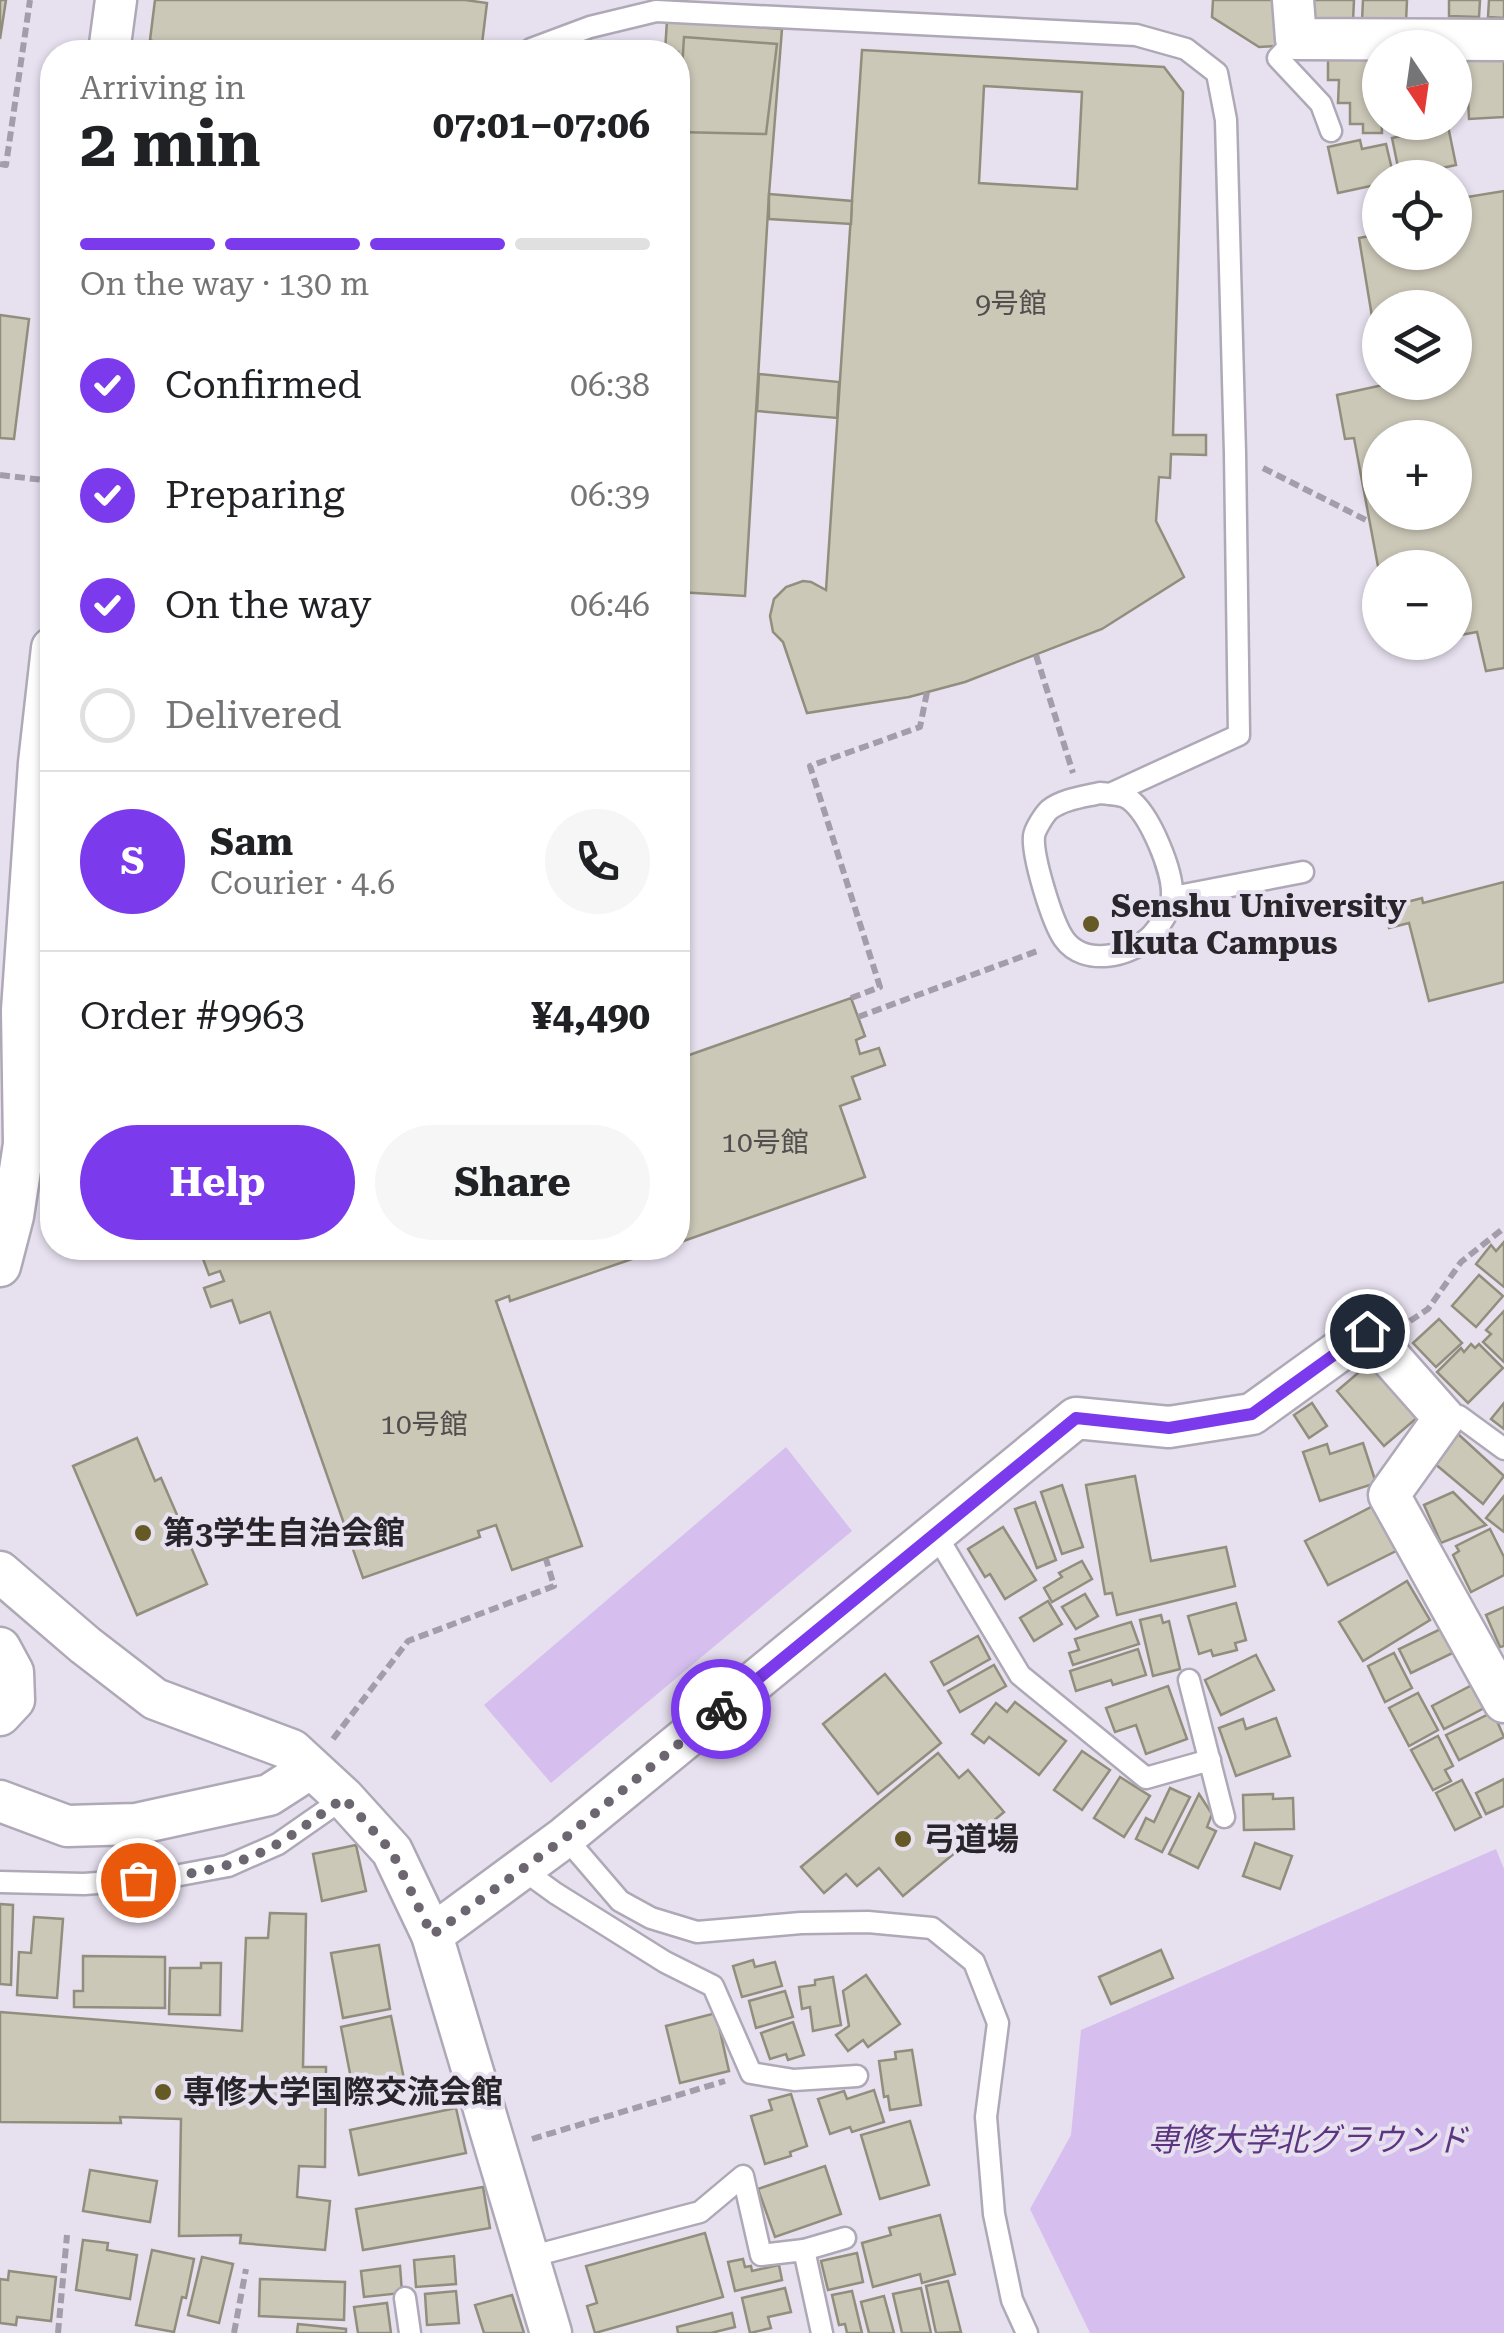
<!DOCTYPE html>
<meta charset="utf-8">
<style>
:root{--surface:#fff;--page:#f6f6f6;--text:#202124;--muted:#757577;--line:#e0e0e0;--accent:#7c3aed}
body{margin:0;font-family:"Roboto Serif","Noto Sans JP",serif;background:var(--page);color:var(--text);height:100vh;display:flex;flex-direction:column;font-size:38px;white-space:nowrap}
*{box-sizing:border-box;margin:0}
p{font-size:32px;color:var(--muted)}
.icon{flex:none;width:55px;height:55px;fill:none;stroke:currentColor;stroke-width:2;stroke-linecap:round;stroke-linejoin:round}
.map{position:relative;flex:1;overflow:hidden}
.drawer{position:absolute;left:40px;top:40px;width:650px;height:1220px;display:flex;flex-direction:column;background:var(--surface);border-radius:40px;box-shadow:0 2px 8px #0004}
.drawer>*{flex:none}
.needle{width:65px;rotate:167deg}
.tools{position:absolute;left:1362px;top:30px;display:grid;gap:20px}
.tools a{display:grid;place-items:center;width:110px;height:110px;border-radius:50%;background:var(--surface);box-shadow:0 2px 8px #0004;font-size:50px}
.pin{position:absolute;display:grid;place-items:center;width:85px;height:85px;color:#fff;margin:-42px;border:5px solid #fff;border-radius:50%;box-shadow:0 2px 10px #0007}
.courier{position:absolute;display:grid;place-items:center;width:100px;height:100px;margin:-50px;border:8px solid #7c3aed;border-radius:50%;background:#fff;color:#222;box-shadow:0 2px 12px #0007}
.summary em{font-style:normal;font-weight:700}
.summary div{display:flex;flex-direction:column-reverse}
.summary{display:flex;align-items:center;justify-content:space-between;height:170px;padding:0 40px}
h1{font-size:65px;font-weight:700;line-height:75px}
.bar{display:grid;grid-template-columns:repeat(4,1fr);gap:15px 10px;align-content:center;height:120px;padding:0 40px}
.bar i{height:12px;border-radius:8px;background:var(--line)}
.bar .current{background:var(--accent)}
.bar p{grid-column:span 4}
.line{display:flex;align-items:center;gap:25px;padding:0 40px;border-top:2px solid var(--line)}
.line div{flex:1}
.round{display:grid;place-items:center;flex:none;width:105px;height:105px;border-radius:52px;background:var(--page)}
ol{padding:0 40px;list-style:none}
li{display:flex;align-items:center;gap:30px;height:110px}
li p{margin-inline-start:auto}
li .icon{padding:10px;border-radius:50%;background:var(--accent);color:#fff;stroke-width:4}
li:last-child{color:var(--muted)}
li i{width:55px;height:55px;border:5px solid var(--line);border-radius:50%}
.primary-button{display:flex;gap:20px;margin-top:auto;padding:20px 40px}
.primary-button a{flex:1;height:115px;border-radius:60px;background:var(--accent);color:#fff;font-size:40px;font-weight:700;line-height:115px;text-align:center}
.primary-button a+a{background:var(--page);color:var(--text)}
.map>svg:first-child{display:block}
.green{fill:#d6bfef}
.building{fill:#ccc8b8;stroke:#918e7e;stroke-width:2.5;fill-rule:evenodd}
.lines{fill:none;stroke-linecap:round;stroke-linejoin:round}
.lane-casing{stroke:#afa8b7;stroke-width:25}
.street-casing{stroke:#afa8b7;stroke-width:45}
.path{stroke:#a39da9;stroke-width:6;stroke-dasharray:10 5;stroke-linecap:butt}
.lane{stroke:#fff;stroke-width:20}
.street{stroke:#fff;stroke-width:40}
.done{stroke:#6b6670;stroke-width:10;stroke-dasharray:0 18}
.route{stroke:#7c3aed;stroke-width:12}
.poi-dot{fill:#655925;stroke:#e7e0ef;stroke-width:4}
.labels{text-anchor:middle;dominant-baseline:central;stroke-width:8;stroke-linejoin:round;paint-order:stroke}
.number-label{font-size:28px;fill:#514e4e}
.poi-label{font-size:32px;font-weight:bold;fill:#28252b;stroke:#e7e0ef;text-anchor:start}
.park-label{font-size:32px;font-style:italic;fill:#5d3480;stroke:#e7e0ef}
</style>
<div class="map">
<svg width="1504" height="2333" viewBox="0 0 1504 2333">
<rect width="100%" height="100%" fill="#e7e0ef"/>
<!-- green -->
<g class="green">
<polygon points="786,1447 852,1531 551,1783 484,1705"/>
<polygon points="1496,1849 1504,1869 1504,2333 1090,2333 1030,2209 1071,2135 1081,2030"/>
</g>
<!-- building -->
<g class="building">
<polygon points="0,0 6,0 0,39"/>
<polygon points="155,0 465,0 487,3 481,52 172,52 172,49 150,40"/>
<polygon points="1213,0 1278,0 1276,46 1259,47 1212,17"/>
<polygon points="1307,0 1354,0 1353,21 1306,19"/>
<polygon points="1363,0 1407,0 1406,22 1362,21"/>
<polygon points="1449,0 1480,0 1479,17 1449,16"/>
<polygon points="1489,0 1504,0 1504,18 1488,17"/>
<polygon points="667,20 782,29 769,194 745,596 678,592 678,52 665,52"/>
<polygon points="684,37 777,44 766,134 678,132"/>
<path d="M862,50l302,17 19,25 -10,343h33v20l-35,-1 -1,24 -11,-1 -3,44 28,56 -82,52 -137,53 -56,15 -102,16 -24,-71 -10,-10 -3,-16 4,-17 12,-12 17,-6 8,1 15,8zM984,86l98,6 -5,97 -98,-6z"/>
<polygon points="1374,55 1374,71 1380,72 1382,133 1363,133 1363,124 1350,124 1350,103 1338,103 1339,80 1328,80 1328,56"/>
<polygon points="1504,57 1504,117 1469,119 1466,59"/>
<polygon points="1448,126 1456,165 1400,177 1392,138"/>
<polygon points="1360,140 1362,149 1386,144 1394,178 1380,178 1380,184 1338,193 1328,147"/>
<path d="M1504,191v477l-18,3 -9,-39 -22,4v-68h-75v9l-26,-139 -9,1 -8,-44 46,-10v-3h72v-74h-75v57l-21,-127 21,-4v18h75v-53zM1380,438h75v74h-75z"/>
<polygon points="769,194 852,201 851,224 769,219"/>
<polygon points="0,315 29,319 14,439 0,438"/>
<polygon points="759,374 839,382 837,418 757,411"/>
<polygon points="1504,882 1504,982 1429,1001 1409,923 1389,928 1384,908 1422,898 1423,903"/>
<polygon points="851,998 865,1036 856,1040 860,1054 879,1048 885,1065 852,1077 860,1099 840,1106 865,1177 678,1243 678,1059"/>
<polygon points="1504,1242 1504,1287 1476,1264 1491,1245 1496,1251"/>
<polygon points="199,1248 664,1248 510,1301 509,1296 496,1301 582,1546 512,1570 496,1525 478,1531 480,1537 363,1578 270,1312 240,1323 232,1300 211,1307 204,1288 224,1281 220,1271 209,1275"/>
<polygon points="1479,1275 1503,1296 1476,1327 1452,1306"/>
<polygon points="1504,1311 1504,1362 1483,1342 1491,1334 1486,1330"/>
<polygon points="1439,1319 1462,1343 1436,1367 1413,1343"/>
<polygon points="1471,1344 1475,1348 1479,1344 1503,1368 1468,1403 1437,1372 1461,1348 1464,1352"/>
<polygon points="1372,1361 1419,1416 1384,1446 1337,1391"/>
<polygon points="1312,1403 1327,1426 1309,1438 1294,1415"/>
<polygon points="1504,1403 1504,1429 1491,1419"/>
<polygon points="1458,1434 1504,1476 1483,1504 1434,1463"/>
<polygon points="137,1438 155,1481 161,1478 207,1584 137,1615 73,1466"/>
<polygon points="1363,1443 1376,1483 1320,1501 1303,1452 1327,1444 1330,1454"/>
<polygon points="1135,1476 1151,1561 1226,1547 1235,1586 1117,1615 1112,1593 1105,1594 1086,1485"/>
<polygon points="1062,1485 1083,1547 1062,1554 1041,1492"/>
<polygon points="1453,1492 1486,1525 1441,1543 1424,1505"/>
<polygon points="1504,1496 1504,1532 1486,1518"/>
<polygon points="1035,1502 1056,1560 1037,1568 1015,1509"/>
<polygon points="1377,1504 1400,1549 1328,1585 1305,1541"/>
<polygon points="1003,1527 1036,1580 1005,1599 990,1574 985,1577 968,1549"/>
<polygon points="1490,1529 1504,1557 1504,1575 1471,1592 1453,1555 1459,1551 1456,1546"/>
<polygon points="1082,1561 1092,1579 1052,1602 1044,1588 1062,1577 1059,1573"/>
<polygon points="1407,1581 1430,1620 1363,1661 1339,1622"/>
<polygon points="1085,1594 1098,1616 1076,1629 1062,1607"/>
<polygon points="1048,1601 1062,1624 1034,1641 1020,1618"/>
<polygon points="1236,1603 1246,1640 1235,1643 1237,1650 1213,1656 1211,1650 1199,1654 1188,1616"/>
<polygon points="1504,1607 1504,1646 1500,1647 1486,1615"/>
<polygon points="1161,1615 1163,1623 1169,1621 1180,1669 1153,1676 1140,1620"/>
<polygon points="1131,1622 1139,1644 1073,1665 1069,1653 1079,1650 1075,1639"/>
<polygon points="1447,1626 1459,1650 1411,1673 1399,1649"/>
<polygon points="978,1636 990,1659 944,1685 931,1662"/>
<polygon points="1138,1649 1146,1675 1113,1685 1111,1680 1076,1691 1070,1671"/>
<polygon points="1394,1653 1412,1688 1385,1702 1368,1666"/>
<polygon points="1256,1655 1274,1690 1221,1715 1205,1680"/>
<polygon points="994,1665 1006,1686 960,1712 948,1691"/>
<polygon points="885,1674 941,1743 878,1794 823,1724"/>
<polygon points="1476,1683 1488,1706 1444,1729 1432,1706"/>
<polygon points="1168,1686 1187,1739 1146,1754 1136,1725 1115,1732 1106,1708"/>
<polygon points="1418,1693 1438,1730 1409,1746 1389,1708"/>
<polygon points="1015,1702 1066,1741 1039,1775 989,1737 984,1743 972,1734 996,1703 1007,1712"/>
<polygon points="1493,1712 1504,1737 1459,1760 1446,1735"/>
<polygon points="1276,1718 1290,1756 1236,1776 1219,1728 1243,1719 1246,1729"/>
<polygon points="1438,1736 1453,1766 1445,1770 1451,1781 1433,1790 1411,1750"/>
<polygon points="1082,1751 1110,1770 1082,1810 1054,1790"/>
<polygon points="938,1753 959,1778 968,1770 1004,1812 903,1896 879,1868 857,1886 846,1874 824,1893 801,1867"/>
<polygon points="1120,1777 1150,1796 1124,1837 1094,1818"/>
<polygon points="1504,1779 1504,1806 1486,1814 1476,1793"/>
<polygon points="1462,1780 1481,1817 1455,1830 1436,1793"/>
<polygon points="1170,1788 1190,1797 1162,1852 1136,1839 1146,1818 1154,1822"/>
<polygon points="1199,1794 1212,1814 1207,1827 1216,1831 1198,1868 1169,1854"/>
<polygon points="1273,1794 1273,1799 1293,1798 1294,1829 1244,1830 1243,1795"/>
<polygon points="1255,1843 1292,1856 1280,1889 1243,1876"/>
<polygon points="356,1845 366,1891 322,1901 313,1854"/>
<polygon points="0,1904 13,1905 11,1985 0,1984"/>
<polygon points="270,1913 306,1914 303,2067 326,2067 325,2167 299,2166 297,2197 330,2201 325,2250 240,2243 241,2235 179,2236 181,2119 120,2117 121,2123 0,2122 0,2012 242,2031 246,1938 268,1938"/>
<polygon points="34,1917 63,1919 57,1998 17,1995 19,1952 31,1953"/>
<polygon points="379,1945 390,2009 343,2018 331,1953"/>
<polygon points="1161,1950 1173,1978 1111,2004 1099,1977"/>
<polygon points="83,1956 165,1957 165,2008 74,2007 74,1991 83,1991"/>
<polygon points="753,1960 755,1967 775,1962 782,1986 742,1997 733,1966"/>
<polygon points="201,1963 221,1963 220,2015 169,2014 170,1968 201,1968"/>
<polygon points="866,1975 900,2024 868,2047 863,2040 848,2051 836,2035 849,2026 843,1991"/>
<polygon points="833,1977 841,2025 813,2031 810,2007 802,2009 799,1987 815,1985 815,1980"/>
<polygon points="785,1991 793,2017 756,2028 749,2001"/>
<polygon points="716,2013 729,2071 680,2083 666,2026"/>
<polygon points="391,2016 404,2079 353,2089 341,2027"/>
<polygon points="793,2022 804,2055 788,2060 786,2054 770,2059 761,2033"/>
<polygon points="912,2050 921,2105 890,2110 888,2096 884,2097 879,2061 896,2059 895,2052"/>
<polygon points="874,2090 884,2122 852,2132 850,2127 830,2134 818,2099 844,2091 847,2099"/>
<polygon points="791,2094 807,2146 790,2152 791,2156 765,2164 751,2116 772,2110 769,2100"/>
<polygon points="456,2108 466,2153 359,2175 350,2130"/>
<polygon points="910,2121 929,2185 880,2199 861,2135"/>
<polygon points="825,2166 841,2214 775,2237 758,2189"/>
<polygon points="90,2170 157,2181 150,2222 83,2211"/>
<polygon points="483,2187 490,2228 363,2250 356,2209"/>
<polygon points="940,2215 955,2274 922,2283 920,2274 873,2287 862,2243 891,2235 889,2228"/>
<polygon points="705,2233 723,2297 595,2333 587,2306 597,2303 586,2266"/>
<polygon points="83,2240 108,2243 107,2250 137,2255 130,2299 76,2290"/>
<polygon points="152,2250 194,2259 186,2298 182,2297 174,2332 136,2325"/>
<polygon points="857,2253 863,2282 828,2290 821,2261"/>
<polygon points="454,2256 456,2284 416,2287 414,2260"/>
<polygon points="202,2257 233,2264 219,2323 188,2315"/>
<polygon points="743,2259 745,2267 751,2266 752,2271 779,2265 782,2280 735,2291 728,2262"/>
<polygon points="400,2266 402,2293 364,2297 361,2271"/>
<polygon points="9,2271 56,2277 51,2321 17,2317 16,2325 0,2323 0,2279 8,2280"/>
<polygon points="260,2279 345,2282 344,2320 259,2316"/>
<polygon points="948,2281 961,2332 936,2333 926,2286"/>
<polygon points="785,2288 791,2312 768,2317 771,2328 750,2333 742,2298"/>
<polygon points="921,2288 931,2333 902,2333 893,2294"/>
<polygon points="456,2291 459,2323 427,2325 425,2294"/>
<polygon points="852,2291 862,2333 847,2333 845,2324 839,2325 832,2295"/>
<polygon points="512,2295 524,2333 484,2333 475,2305"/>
<polygon points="884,2296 894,2333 869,2333 861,2302"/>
<polygon points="387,2303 391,2333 358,2333 354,2307"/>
<polygon points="732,2313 735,2327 711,2333 678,2333 677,2327"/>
<polygon points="298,2324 346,2329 346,2333 297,2333"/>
</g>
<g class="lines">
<!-- lane casing -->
<g class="lane-casing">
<g id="lane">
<polyline points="1296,39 1278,58 1321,104 1331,131"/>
<polyline points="529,52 531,49 590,27 656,11 1136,35 1186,49 1217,73 1226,120 1235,453 1239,735 1110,794"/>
<path d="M1100,793c9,1 22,1 29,6 21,15 44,72 43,96 0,13 -12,31 -20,40 -21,22 -68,32 -88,4 -12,-17 -32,-83 -30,-103 1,-7 10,-21 15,-26 14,-11 34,-13 51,-17z"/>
<polyline points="1173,897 1303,872"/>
<polyline points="1444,1418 1459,1416 1504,1449"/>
<polyline points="935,1533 1020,1675 1146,1778 1210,1760"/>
<polyline points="1189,1680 1224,1817"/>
<polyline points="565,1837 620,1901 651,1918 697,1932 801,1923 868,1922 932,1928 974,1962 998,2023 986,2117 994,2214 1012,2300 1027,2333"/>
<polyline points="522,1869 555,1893 665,1962 713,1986 751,2073 794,2080 857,2076"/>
<polyline points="0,1882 84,1884 164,1878 228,1866 278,1844 344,1798"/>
<polyline points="804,2250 845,2238"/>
<polyline points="529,2257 700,2212 743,2176 761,2255 804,2250 822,2333"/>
<polyline points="405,2298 410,2333"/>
</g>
</g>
<!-- street casing -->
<g class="street-casing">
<g id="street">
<polyline points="1293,0 1296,39 1504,40"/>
<polyline points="109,52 116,0"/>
<polyline points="0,1266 13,1216 24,1144 22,1010 39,763 52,648"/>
<polyline points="0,1572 85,1645 155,1699 292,1750 344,1798 392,1851 432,1935 551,2333"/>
<polyline points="0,1648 13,1672 14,1700 0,1715"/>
<polyline points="0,1801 67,1826 136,1824 269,1795 311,1768"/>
<polyline points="432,1935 565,1837 1076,1418 1169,1427 1252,1414 1367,1331 1444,1418 1389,1495 1504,1702"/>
</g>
</g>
<!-- path -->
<g class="path">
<polyline points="0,164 6,165 30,0"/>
<polyline points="1263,468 1370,522"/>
<polyline points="0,475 52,481"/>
<polyline points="1036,655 1073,773"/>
<polyline points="851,998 880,987 810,766 920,727 927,692"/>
<polyline points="858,1017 1040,950"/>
<polyline points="1410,1321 1428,1309 1461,1262 1504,1228"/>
<polyline points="333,1739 408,1641 554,1586 546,1559"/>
<polyline points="532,2139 725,2081"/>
<polyline points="58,2333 67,2235"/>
<polyline points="234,2333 246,2269"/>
</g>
<!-- lane -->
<use href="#lane" class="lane"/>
<!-- street -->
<use href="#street" class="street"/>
</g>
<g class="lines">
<!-- done -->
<path class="done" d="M138,1880c48,-4 99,-12 141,-37 23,-14 43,-30 65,-45l48,54 40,83 133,-97 156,-129"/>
<!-- route -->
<polyline class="route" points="721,1709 1076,1418 1169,1428 1252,1414 1367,1331"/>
</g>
<!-- markers -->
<g class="poi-dot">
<circle cx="1091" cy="924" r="10"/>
<circle cx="143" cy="1533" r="10"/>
<circle cx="903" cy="1839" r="10"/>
<circle cx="163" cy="2092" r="10"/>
</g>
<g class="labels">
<!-- number labels -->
<g class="number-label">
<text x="1011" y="303">9号館</text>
<text x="765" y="1142">10号館</text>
<text x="424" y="1424">10号館</text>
</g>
<!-- poi labels -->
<g class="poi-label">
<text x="1111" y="906">Senshu University<tspan x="1111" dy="37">Ikuta Campus</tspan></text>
<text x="163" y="1533">第3学生自治会館</text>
<text x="923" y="1839">弓道場</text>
<text x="183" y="2092">専修大学国際交流会館</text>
</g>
<!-- park labels -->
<g class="park-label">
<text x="1308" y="2140">専修大学北グラウンド</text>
</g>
</g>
</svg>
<div class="tools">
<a><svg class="needle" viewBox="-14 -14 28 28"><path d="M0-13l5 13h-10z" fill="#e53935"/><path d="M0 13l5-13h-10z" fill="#757577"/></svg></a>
<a><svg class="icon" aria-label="locate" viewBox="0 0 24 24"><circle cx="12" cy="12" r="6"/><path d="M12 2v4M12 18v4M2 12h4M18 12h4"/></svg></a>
<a><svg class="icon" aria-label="layers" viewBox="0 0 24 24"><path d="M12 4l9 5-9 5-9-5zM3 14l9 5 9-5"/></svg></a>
<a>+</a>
<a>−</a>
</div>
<div class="pin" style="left:138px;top:1880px;background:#ea580c"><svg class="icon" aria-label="bag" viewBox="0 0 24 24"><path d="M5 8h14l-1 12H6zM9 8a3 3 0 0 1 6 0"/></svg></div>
<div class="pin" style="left:1367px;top:1331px;background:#1f2937"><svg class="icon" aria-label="home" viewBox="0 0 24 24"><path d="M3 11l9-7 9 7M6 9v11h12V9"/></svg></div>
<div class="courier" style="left:721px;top:1709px"><svg class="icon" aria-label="bike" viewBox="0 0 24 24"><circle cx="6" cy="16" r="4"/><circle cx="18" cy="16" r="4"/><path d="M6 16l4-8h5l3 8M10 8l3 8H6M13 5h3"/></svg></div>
<section class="drawer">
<div class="summary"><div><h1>2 min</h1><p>Arriving in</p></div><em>07:01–07:06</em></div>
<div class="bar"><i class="current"></i><i class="current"></i><i class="current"></i><i></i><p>On the way · 130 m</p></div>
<ol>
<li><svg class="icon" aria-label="check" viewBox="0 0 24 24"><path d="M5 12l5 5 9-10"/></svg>Confirmed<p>06:38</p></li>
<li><svg class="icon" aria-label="check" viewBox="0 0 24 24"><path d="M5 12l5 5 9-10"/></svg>Preparing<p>06:39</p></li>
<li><svg class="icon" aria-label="check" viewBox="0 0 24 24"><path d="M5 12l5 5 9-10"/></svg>On the way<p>06:46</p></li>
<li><i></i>Delivered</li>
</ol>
<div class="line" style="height:180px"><b class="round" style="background:var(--accent);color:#fff">S</b><div><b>Sam</b><p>Courier · 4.6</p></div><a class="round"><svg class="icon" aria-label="phone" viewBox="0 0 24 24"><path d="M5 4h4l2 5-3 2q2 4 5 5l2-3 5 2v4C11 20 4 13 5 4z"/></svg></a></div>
<div class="line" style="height:130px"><div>Order #9963</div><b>¥4,490</b></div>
<div class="primary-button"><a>Help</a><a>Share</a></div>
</section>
</div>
